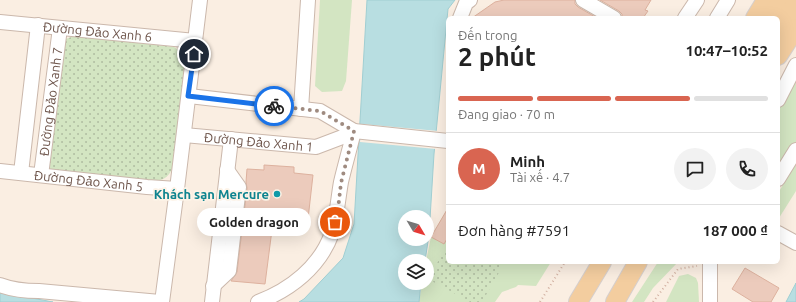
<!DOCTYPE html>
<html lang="vi">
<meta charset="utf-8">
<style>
:root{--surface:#fff;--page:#f2f2f2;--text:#222;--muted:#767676;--line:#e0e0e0;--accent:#d96551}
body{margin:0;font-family:Ubuntu,sans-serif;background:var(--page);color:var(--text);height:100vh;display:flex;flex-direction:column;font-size:15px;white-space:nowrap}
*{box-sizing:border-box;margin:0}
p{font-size:13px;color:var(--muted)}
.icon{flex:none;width:22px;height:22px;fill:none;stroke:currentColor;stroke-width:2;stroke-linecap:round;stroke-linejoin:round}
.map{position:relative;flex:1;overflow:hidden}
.panel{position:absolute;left:446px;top:16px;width:334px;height:248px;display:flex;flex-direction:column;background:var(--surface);border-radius:6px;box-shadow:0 4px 16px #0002}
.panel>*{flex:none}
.needle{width:26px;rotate:128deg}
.tools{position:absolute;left:398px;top:210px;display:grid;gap:8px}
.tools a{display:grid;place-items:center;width:36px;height:36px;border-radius:50%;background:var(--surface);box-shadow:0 4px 16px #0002;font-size:20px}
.pin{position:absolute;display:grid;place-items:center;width:34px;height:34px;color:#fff;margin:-17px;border:2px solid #fff;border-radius:50%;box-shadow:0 1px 4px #0007}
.courier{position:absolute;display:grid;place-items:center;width:40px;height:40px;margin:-20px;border:3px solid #1a73e8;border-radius:50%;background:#fff;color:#222;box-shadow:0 1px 5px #0007}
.bubble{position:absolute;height:28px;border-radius:14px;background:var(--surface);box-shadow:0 4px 16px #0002;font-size:13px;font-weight:600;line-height:28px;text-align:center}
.summary em{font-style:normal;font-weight:600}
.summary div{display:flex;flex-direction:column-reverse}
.summary{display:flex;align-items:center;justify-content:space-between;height:68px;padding:0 12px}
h1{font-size:26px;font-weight:600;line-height:30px}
.bar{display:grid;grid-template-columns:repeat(4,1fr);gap:6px 4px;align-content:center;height:48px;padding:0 12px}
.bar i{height:5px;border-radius:3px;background:var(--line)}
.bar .current{background:var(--accent)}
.bar p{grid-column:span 4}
.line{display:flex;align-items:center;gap:10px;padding:0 12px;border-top:1px solid var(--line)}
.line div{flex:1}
.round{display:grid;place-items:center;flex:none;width:42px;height:42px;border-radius:21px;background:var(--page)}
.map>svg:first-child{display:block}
.green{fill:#d3e5c2}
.park{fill:url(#park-dots)}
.water{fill:#b8dee1;stroke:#a0ced2;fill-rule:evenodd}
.pier{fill:#faeee2}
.building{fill:#eccbbc;stroke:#ddb19e}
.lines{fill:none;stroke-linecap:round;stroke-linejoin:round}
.minor-casing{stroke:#cbb8ac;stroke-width:16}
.major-casing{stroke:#d6cfcd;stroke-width:20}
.path{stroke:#d1afa0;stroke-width:2;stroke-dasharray:1 3;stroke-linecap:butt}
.minor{stroke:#fff;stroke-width:14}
.major{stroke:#f3cd9f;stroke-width:18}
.done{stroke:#9f8b80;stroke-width:4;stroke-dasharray:0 7.2}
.route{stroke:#1a73e8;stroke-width:5}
.culture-dot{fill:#0f9aa8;stroke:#fdf3e7;stroke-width:1.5}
.labels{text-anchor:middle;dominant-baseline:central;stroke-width:3.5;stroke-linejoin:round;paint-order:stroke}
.street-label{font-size:13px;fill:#6e554b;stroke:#fdf3e7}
.culture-label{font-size:13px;font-weight:bold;fill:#0d838f;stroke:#fdf3e7;text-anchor:end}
</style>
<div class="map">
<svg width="796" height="302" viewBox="0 0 796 302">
<defs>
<pattern id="park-dots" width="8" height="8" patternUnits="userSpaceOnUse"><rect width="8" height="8" fill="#d3e5c2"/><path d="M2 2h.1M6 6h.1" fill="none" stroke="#afbca0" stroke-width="1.8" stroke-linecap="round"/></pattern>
</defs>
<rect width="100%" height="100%" fill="#faeee2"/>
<!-- green -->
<g class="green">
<polygon points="320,0 352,0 346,81 342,91 322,92 315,86"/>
<polygon points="796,69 796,143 778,173 778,106"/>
<polygon points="796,164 796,191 779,218 778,217 778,193"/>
<polygon points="448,208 448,262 551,262 536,286 518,285 516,287 502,292 495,302 419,302 422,283 427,283 426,261 431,237"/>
<polygon points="658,262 678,262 653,288 644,302 632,302"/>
<polygon points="688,274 696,278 698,283 699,302 666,302 679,276"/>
</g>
<!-- park -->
<g class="park">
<path d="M74,36l100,11c6,4 9,9 11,16l-13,106c-4,9 -9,11 -18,12l-103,-10 -5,-8 14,-122z"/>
<polygon points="448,244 448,262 505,262 482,302 470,302 428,279"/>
</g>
<!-- water -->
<g class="water">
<path d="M367,0h88l-7,9 -14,145 -5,81 -4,26h-20v22h16l-2,19h-120l5,-3 39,-41 11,-34zM405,217h22v22h-22z"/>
<polygon points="796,283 796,302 786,302"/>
<polygon points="0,292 53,302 0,302"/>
</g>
<!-- pier -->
<polygon class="pier" points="362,124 438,131 436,149 360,142"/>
<!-- building -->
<g class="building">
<polygon points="504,0 575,0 575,4 578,7 597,18 472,18 495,2"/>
<polygon points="600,0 651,0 645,10 648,11 643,18 622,18 622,14 619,11"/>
<polygon points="264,165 294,167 294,173 313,175 308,219 289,217 287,224 273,222 265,284 231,281 237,272 247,188 246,182 247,169 264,170"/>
<polygon points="448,208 448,237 444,244 431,237"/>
<polygon points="745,268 779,288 771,302 753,302 732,289"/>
</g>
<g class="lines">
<!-- minor casing -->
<g class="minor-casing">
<g id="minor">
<polyline points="583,0 614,18"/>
<polyline points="460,18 466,3 470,0"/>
<polyline points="685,18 697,0"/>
<polyline points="717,18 728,0"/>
<path id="s1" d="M0,22l195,19"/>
<polyline points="189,96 320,111 354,131 448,141"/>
<polyline points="778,100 796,65"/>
<polyline points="301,109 308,0"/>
<path id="s2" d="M184,135l132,12 29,-11 9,-5"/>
<path id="s3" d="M0,171l147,16 30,2"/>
<polyline points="21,173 38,25"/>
<path id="s4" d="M41,175l19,-147"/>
<polyline points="778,179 796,150"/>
<polyline points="778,233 796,243"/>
<polyline points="710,262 710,302"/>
<path d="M0,285c13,5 25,6 39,6l121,11"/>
<polyline points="213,286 229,271 239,187 227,170"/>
<polyline points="162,302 177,189 200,0"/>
<polyline points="212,302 231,139"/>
<path d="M258,302c32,-12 62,-35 74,-69 5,-17 6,-34 9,-51 4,-17 9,-34 13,-51"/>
</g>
</g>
<!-- major casing -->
<g class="major-casing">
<g id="major">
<polyline points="755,18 766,0"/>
<polyline points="770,18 782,0"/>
<polyline points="778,31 796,3"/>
<polyline points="778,56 796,28"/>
<polyline points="578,302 602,262"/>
<polyline points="615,302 638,262"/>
</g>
</g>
<!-- path -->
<g class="path">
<polyline points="540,302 565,262"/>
<polyline points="653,302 678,269 697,266"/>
</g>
<!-- minor -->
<use href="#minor" class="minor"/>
<!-- major -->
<use href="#major" class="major"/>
</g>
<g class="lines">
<!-- done -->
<polyline class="done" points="274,106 320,111 354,131 341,183 338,209 335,222"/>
<!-- route -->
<polyline class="route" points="194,54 188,96 274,106"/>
</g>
<!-- markers -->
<circle class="culture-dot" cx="277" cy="194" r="4"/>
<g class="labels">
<!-- street labels -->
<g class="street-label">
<text stroke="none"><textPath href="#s1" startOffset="98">Đường Đảo Xanh 6</textPath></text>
<text stroke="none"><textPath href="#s4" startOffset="74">Đường Đảo Xanh 7</textPath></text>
<text stroke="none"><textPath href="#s2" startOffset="75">Đường Đảo Xanh 1</textPath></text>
<text stroke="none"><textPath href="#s3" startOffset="89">Đường Đảo Xanh 5</textPath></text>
</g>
<!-- culture labels -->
<g class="culture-label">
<text x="269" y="194">Khách sạn Mercure</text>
</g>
</g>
</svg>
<div class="tools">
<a><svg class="needle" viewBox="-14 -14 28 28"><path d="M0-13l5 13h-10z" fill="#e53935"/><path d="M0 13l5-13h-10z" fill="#767676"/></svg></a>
<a><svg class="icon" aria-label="layers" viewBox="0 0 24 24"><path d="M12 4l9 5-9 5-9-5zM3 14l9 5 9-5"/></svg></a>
</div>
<div class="pin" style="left:335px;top:222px;background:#ea580c"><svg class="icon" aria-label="bag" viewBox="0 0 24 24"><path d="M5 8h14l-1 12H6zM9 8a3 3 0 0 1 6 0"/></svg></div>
<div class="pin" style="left:194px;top:54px;background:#1f2937"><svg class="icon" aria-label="home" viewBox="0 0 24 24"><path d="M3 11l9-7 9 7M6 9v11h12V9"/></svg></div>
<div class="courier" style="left:274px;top:106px"><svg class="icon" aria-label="bike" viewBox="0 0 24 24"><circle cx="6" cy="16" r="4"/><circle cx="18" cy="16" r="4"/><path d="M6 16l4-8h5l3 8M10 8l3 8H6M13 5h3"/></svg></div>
<div class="bubble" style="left:197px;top:208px;width:114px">Golden dragon</div>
<section class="panel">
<div class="summary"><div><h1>2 phút</h1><p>Đến trong</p></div><em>10:47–10:52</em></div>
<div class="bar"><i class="current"></i><i class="current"></i><i class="current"></i><i></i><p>Đang giao · 70 m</p></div>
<div class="line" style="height:72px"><b class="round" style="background:var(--accent);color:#fff">M</b><div><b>Minh</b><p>Tài xế · 4.7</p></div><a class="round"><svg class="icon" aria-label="chat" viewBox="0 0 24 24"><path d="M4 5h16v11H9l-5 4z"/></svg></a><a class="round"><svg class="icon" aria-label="phone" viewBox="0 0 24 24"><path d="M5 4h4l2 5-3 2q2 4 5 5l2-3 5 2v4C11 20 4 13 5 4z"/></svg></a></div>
<div class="line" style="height:52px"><div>Đơn hàng #7591</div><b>187 000 ₫</b></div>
</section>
</div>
